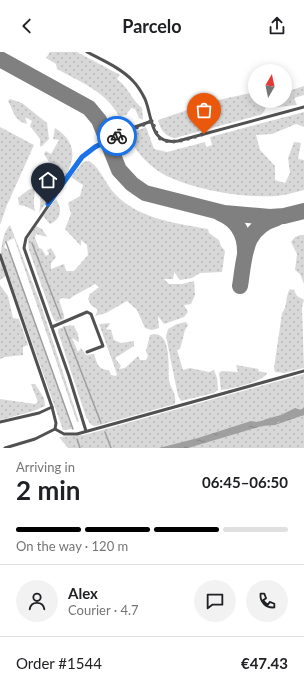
<!DOCTYPE html>
<meta charset="utf-8">
<style>
:root{--surface:#fff;--page:#f2f2f2;--text:#202124;--muted:#757577;--line:#e0e0e0;--accent:#000}
body{margin:0;font-family:Lato,sans-serif;background:var(--page);color:var(--text);height:100vh;display:flex;flex-direction:column;font-size:15px;white-space:nowrap}
*{box-sizing:border-box;margin:0}
p{font-size:13px;color:var(--muted)}
.icon{flex:none;width:22px;height:22px;fill:none;stroke:currentColor;stroke-width:2;stroke-linecap:round;stroke-linejoin:round}
.map{position:relative;height:396px;overflow:hidden}
.side{display:flex;flex-direction:column;background:var(--surface);flex:1}
.side>*{flex:none}
.needle{width:26px;rotate:9deg}
.buttons{position:absolute;left:248px;top:12px;display:grid;gap:8px}
.buttons a{display:grid;place-items:center;width:44px;height:44px;border-radius:50%;background:var(--surface);box-shadow:0 2px 10px #0003;font-size:20px}
.pin{position:absolute;display:grid;place-items:center;width:34px;height:34px;color:#fff;margin:-41px -17px;border-radius:50% 50% 50% 0;rotate:-45deg;box-shadow:0 0 4px #0007}
.pin .icon{rotate:45deg}
.courier{position:absolute;display:grid;place-items:center;width:40px;height:40px;margin:-20px;border:3px solid #1a73e8;border-radius:50%;background:#fff;color:#222;box-shadow:0 1px 5px #0007}
.summary em{font-style:normal;font-weight:700}
.summary div{display:flex;flex-direction:column-reverse}
.summary{display:flex;align-items:center;justify-content:space-between;height:68px;padding:0 16px}
h1{font-size:26px;font-weight:700;line-height:30px}
.bar{display:grid;grid-template-columns:repeat(4,1fr);gap:6px 4px;align-content:center;height:48px;padding:0 16px}
.bar i{height:5px;border-radius:3px;background:var(--line)}
.bar .on{background:var(--accent)}
.bar p{grid-column:span 4}
.line{display:flex;align-items:center;gap:10px;padding:0 16px;border-top:1px solid var(--line)}
.line div{flex:1}
.round{display:grid;place-items:center;flex:none;width:42px;height:42px;border-radius:21px;background:var(--page)}
header{display:flex;justify-content:space-between;align-items:center;height:52px;padding:0 16px;background:var(--surface);font-size:18px;font-weight:700}
.map>svg:first-child{display:block}
.grass{fill:url(#grass-dots)}
.water{fill:url(#water-ripples)}
.lines{fill:none;stroke-linecap:round;stroke-linejoin:round}
.stream{stroke:#9f9f9f;stroke-width:1.5}
.canal{stroke:#9f9f9f;stroke-width:6}
.taxiway{stroke:#808080;stroke-width:16}
.lane{stroke:#515151;stroke-width:3}
.done{stroke:#595959;stroke-width:4;stroke-dasharray:0 7.2}
.route{stroke:#1a73e8;stroke-width:5}
</style>
<header><svg class="icon" aria-label="back" viewBox="0 0 24 24"><path d="M15 5l-7 7 7 7"/></svg>Parcelo<svg class="icon" aria-label="share" viewBox="0 0 24 24"><path d="M12 15V3M7 8l5-5 5 5M5 13v7h14v-7"/></svg></header>
<div class="map">
<svg width="304" height="396" viewBox="0 0 304 396">
<defs>
<pattern id="grass-dots" width="8" height="8" patternUnits="userSpaceOnUse"><rect width="8" height="8" fill="#d8d8d8"/><path d="M2 2h.1M6 6h.1" fill="none" stroke="#b8b8b8" stroke-width="1.8" stroke-linecap="round"/></pattern>
<pattern id="water-ripples" width="26" height="14" patternUnits="userSpaceOnUse"><rect width="26" height="14" fill="#9f9f9f"/><path d="M2 4q2-2 4 0t4 0M15 11q2-2 4 0t4 0" fill="none" stroke="#878787"/></pattern>
</defs>
<rect width="100%" height="100%" fill="#fff"/>
<!-- grass -->
<g class="grass">
<path d="M50,0h27l43,23 -3,4c11,8 15,21 25,29l1,12 -4,-2 -4,-9 -4,-1 -5,7 -7,1c-14,-25 -37,-33 -62,-47l-1,-5 -10,-6z"/>
<path d="M304,34v9l-10,3 3,7 -20,2 -3,-4 -8,4 -2,5 -4,3 -85,23c-10,-1 -15,-9 -17,-18l56,-19 41,-9v9h30v-11l4,1z"/>
<path d="M10,47l12,4 25,20 2,16 -8,8 -1,-2v-6l-10,-13 2,-5 -7,-4 2,7c-13,-3 -13,-13 -19,-23z"/>
<path d="M304,60v15l-8,-3 -24,10 -16,1 4,15 15,16v14l10,3 5,-10 -2,-15 6,-16 7,1 -3,16 6,1v30c-9,2 -18,5 -27,6 -32,2 -78,-5 -108,-19 -18,-8 -34,-25 -41,-43l18,-7 8,22 13,3 38,-10 1,5 6,-2 -2,-8z"/>
<polygon points="0,75 34,93 7,153 0,173"/>
<path d="M55,76c39,25 3,59 -16,85 4,-17 -2,-33 3,-49l7,-2 -5,-8 2,-3 5,3 8,-14 -6,-1z"/>
<path d="M89,109c12,7 16,23 26,33 24,25 60,29 93,35l1,4 10,7 2,6 4,5 -3,21 -22,1 -8,5 -12,2 -6,-8 -1,7h-9l5,5h13l12,-3 1,14 -4,9 -7,1 4,7 -4,5 -20,7 -6,-8 1,12 -7,2 -7,-2 -8,-18 -10,-9 -21,12 -11,3 3,-6 -7,-5 -3,-6 2,-5 9,-7 -4,-3c-9,6 -18,9 -26,15l-7,-1 -3,2 5,15v4l-8,3 -3,-4 -24,-68 -1,-11 8,-13 6,3 5,8 -11,-3 -1,4 4,10 3,1 4,7 3,-2 -2,-4 4,-2 5,9 -5,6v6l13,-5 2,7h8l14,-16 -1,-10 -6,-5v6l-16,-17 6,-15 -3,-11 12,-7 3,-11 -12,-8 12,-15z"/>
<path d="M34,136c2,9 -2,12 1,23l-10,-5 -6,-1 -1,-7 10,-8z"/>
<path d="M56,147c6,9 6,20 -6,25l-7,-8z"/>
<path d="M10,173l30,77 39,120h-2l-63,-184 -8,4 -2,5 5,4 64,178 -10,1 -55,-156 -8,6c0,-17 0,-45 10,-55z"/>
<polygon points="300,183 304,183 304,232 300,222 295,218 297,202 291,190 295,185"/>
<polygon points="0,233 8,244 13,266 19,267 28,293 23,295 23,303 5,305 0,307"/>
<path d="M290,237l4,1 3,6 7,4 -2,7 2,61 -20,5 -9,-1 -1,-4 8,-55c6,-7 3,-17 8,-24z"/>
<polygon points="186,270 188,273 185,278 180,297 177,298 183,318 190,316 209,320 214,318 217,326 218,338 214,341 181,349 178,344 166,284 168,277 177,272"/>
<path d="M110,271l-1,3 -3,3 5,1 3,10 7,3 13,-2v5l-19,12 6,8 -2,3 6,-1 13,-12 2,4h6l2,-4 -2,-5 4,-16c22,-7 18,31 19,45 1,9 8,12 6,24l-79,22 -5,-1 -5,-8 -28,-85v-3l12,-4 4,1 4,8 1,8 -7,-4 6,14 3,-4 5,7 8,-1c3,9 4,16 15,16l2,5 5,1 1,-2 -18,-50z"/>
<path d="M236,313l23,4 -1,2 9,2c-4,9 -35,16 -46,17l-2,-17 3,-2 16,1z"/>
<polygon points="304,322 304,396 68,396 59,385 84,383"/>
<polygon points="31,332 35,332 44,346 45,354 34,359 0,368 0,347 35,352 38,350"/>
</g>
<!-- water -->
<polygon class="water" points="304,355 304,363 275,373 262,374 188,396 159,396 198,386 251,369 257,370 272,366 278,371 283,367 283,362 295,356 301,358"/>
<g class="lines">
<!-- stream -->
<g class="stream">
<polyline points="6,190 73,377"/>
<polyline points="32,191 61,266"/>
<polyline points="64,275 101,371"/>
<polyline points="105,380 111,396"/>
<polyline points="77,387 80,396"/>
</g>
<!-- canal -->
<polyline class="canal" points="267,370 304,360"/>
<!-- taxiway -->
<g class="taxiway">
<polyline points="0,7 89,56 99,68 119,118 132,132 145,141 224,161 270,165 284,164 304,159"/>
<path d="M220,161c17,7 25,21 25,38"/>
<path d="M240,234c5,-30 3,-58 37,-68"/>
</g>
<!-- lane -->
<g class="lane">
<path d="M87,0c15,8 34,16 46,29 5,5 9,12 12,18 8,19 4,46 33,42l126,-34"/>
<polyline points="0,203 52,355 56,371 55,377"/>
<polyline points="52,275 87,260 91,262 103,294 87,300"/>
<polyline points="0,370 39,361 52,355"/>
<polyline points="86,379 69,324 24,196 26,186 82,105 95,95 132,76 152,69"/>
<polyline points="5,396 35,387 55,377 64,382 77,382 304,319"/>
</g>
</g>
<g class="lines">
<!-- done -->
<path class="done" d="M117,84l35,-15 6,16c13,10 31,1 46,-3"/>
<!-- route -->
<polyline class="route" points="48,152 82,105 95,95 117,84"/>
</g>
</svg>
<div class="buttons">
<a><svg class="needle" viewBox="-14 -14 28 28"><path d="M0-13l5 13h-10z" fill="#e53935"/><path d="M0 13l5-13h-10z" fill="#757577"/></svg></a>
</div>
<div class="pin" style="left:204px;top:82px;background:#ea580c"><svg class="icon" aria-label="bag" viewBox="0 0 24 24"><path d="M5 8h14l-1 12H6zM9 8a3 3 0 0 1 6 0"/></svg></div>
<div class="pin" style="left:48px;top:152px;background:#1f2937"><svg class="icon" aria-label="home" viewBox="0 0 24 24"><path d="M3 11l9-7 9 7M6 9v11h12V9"/></svg></div>
<div class="courier" style="left:117px;top:84px"><svg class="icon" aria-label="bike" viewBox="0 0 24 24"><circle cx="6" cy="16" r="4"/><circle cx="18" cy="16" r="4"/><path d="M6 16l4-8h5l3 8M10 8l3 8H6M13 5h3"/></svg></div>
</div>
<section class="side">
<div class="summary"><div><h1>2 min</h1><p>Arriving in</p></div><em>06:45–06:50</em></div>
<div class="bar"><i class="on"></i><i class="on"></i><i class="on"></i><i></i><p>On the way · 120 m</p></div>
<div class="line" style="height:72px"><a class="round"><svg class="icon" aria-label="person" viewBox="0 0 24 24"><circle cx="12" cy="8" r="4"/><path d="M4 21q1-7 8-7t8 7"/></svg></a><div><b>Alex</b><p>Courier · 4.7</p></div><a class="round"><svg class="icon" aria-label="chat" viewBox="0 0 24 24"><path d="M4 5h16v11H9l-5 4z"/></svg></a><a class="round"><svg class="icon" aria-label="phone" viewBox="0 0 24 24"><path d="M5 4h4l2 5-3 2q2 4 5 5l2-3 5 2v4C11 20 4 13 5 4z"/></svg></a></div>
<div class="line" style="height:52px"><div>Order #1544</div><b>€47.43</b></div>
</section>
